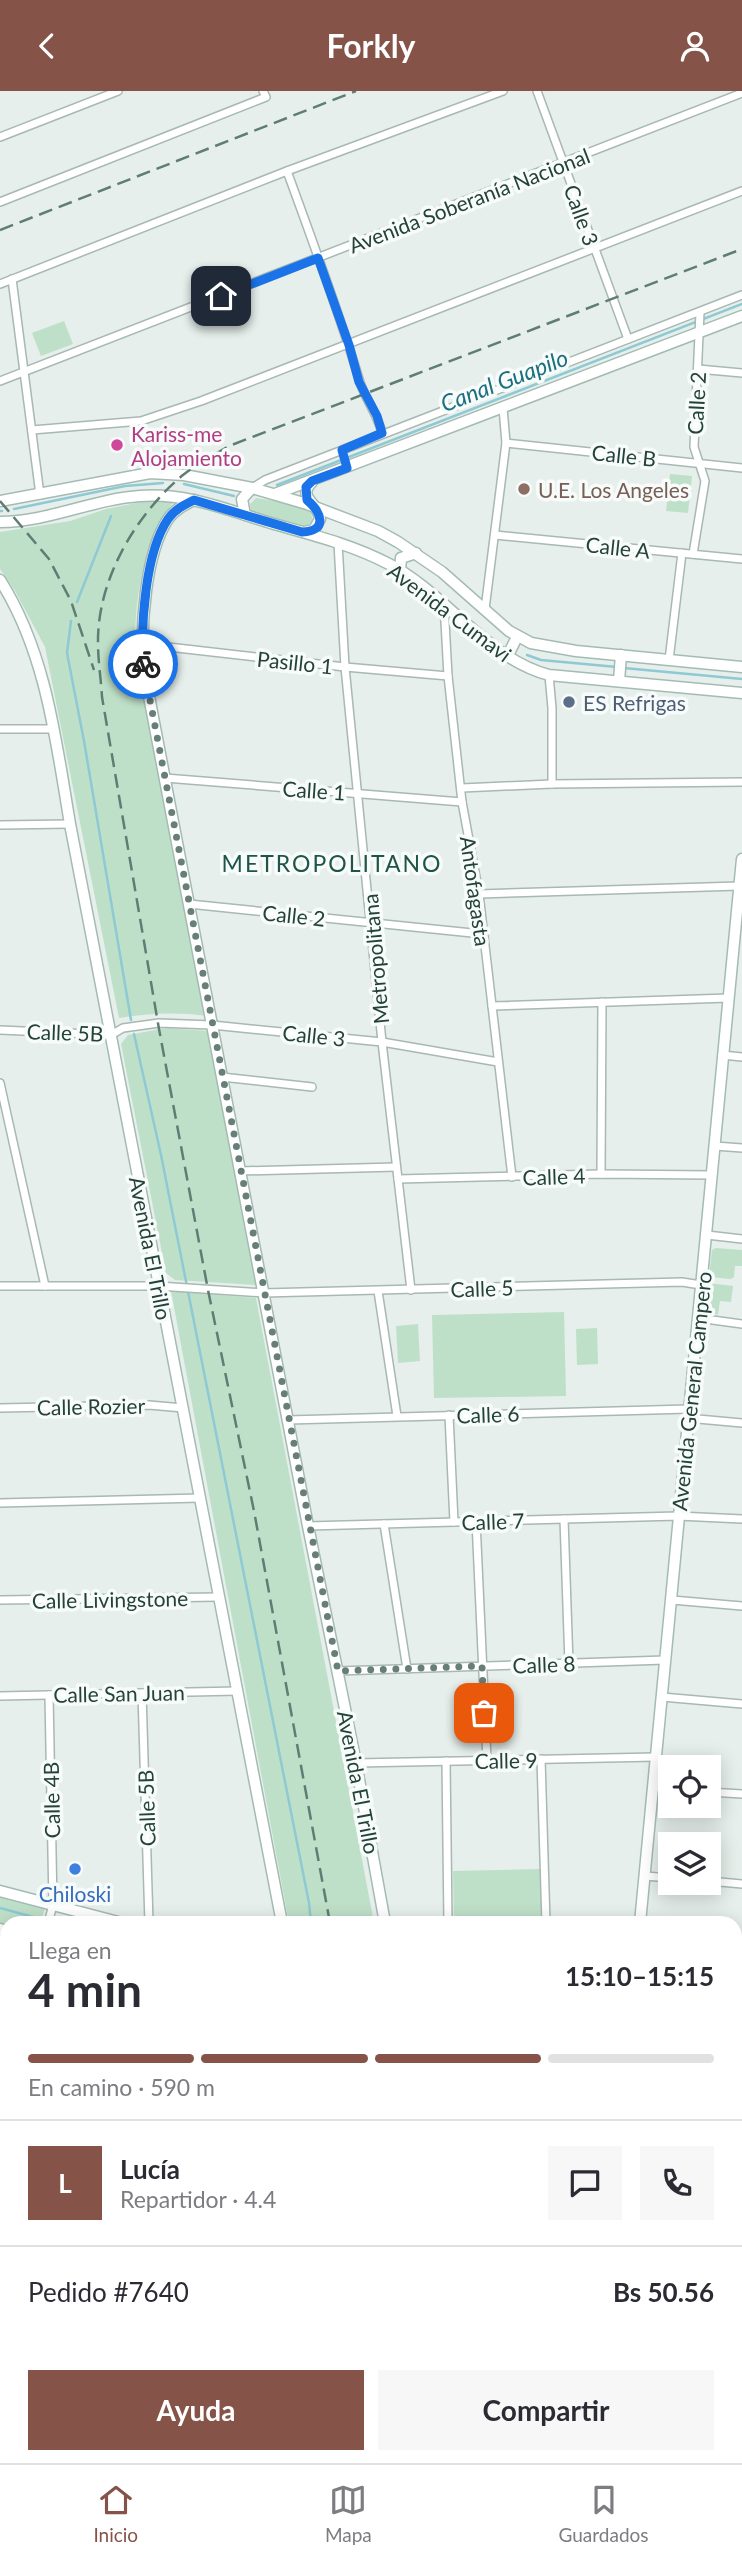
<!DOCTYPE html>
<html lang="es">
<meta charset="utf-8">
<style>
:root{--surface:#fff;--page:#f7f7f7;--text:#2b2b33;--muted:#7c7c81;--line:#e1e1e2;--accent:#855347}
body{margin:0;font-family:Lato,sans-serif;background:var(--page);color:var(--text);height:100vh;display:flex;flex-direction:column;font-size:26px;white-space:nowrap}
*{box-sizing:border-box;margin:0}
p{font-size:23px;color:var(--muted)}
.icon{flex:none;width:38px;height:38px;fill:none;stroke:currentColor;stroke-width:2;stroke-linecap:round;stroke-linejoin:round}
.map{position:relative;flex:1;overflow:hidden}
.drawer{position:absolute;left:0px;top:1825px;width:742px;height:548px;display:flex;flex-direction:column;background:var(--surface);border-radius:21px 21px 0 0;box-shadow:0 4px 18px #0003}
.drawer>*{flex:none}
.controls{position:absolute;left:658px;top:1664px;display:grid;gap:14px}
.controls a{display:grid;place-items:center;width:63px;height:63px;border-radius:0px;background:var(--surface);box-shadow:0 4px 18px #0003;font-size:35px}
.pin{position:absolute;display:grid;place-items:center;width:60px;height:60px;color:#fff;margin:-30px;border-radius:14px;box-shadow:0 4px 10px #0006}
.courier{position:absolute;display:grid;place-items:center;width:70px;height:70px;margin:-35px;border:5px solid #1a73e8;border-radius:50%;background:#fff;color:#222;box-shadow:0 2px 9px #0007}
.overview em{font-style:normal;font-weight:700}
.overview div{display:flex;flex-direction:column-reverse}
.overview{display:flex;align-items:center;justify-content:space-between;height:119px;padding:0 28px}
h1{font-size:46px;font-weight:700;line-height:52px}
.bar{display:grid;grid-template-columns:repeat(4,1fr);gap:10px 7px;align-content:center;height:84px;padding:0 28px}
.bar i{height:9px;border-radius:5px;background:var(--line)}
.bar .on{background:var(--accent)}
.bar p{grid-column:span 4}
.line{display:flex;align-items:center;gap:18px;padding:0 28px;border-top:2px solid var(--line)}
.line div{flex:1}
.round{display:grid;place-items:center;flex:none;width:74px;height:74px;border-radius:0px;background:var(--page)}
.cta{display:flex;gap:14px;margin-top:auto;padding:14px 28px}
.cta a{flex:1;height:80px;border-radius:0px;background:var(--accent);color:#fff;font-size:28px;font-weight:700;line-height:80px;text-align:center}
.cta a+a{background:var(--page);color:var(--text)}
header{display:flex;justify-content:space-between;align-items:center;height:91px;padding:0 28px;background:var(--accent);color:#fff;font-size:32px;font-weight:700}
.menu{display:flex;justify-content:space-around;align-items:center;height:98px;border-top:2px solid var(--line);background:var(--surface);font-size:19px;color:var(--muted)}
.menu a{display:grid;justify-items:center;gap:4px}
.menu .on{color:var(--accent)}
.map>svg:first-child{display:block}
.green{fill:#bfe0c8}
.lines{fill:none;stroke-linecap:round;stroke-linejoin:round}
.stream{stroke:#8ec9d4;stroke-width:2.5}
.street-casing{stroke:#a8b8b2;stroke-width:10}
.secondary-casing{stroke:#a4bbb3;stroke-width:13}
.street{stroke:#fff;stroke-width:7}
.secondary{stroke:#fff;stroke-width:10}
.rail{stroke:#5f7d75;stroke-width:2.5;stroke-dasharray:14 7;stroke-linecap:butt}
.done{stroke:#687f78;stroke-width:7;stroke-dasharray:0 12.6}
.route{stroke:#1a73e8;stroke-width:9}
.hotel-dot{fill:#d1479c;stroke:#f7fbf9;stroke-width:2.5}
.education-dot{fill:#8d6e63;stroke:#f7fbf9;stroke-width:2.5}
.service-dot{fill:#5c6f8a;stroke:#f7fbf9;stroke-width:2.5}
.shop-dot{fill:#3f7fe0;stroke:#f7fbf9;stroke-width:2.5}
.labels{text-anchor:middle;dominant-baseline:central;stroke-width:7;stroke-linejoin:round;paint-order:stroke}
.street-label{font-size:21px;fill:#24423a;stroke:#f7fbf9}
.hotel-label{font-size:21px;fill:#b23c85;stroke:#f7fbf9;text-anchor:start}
.education-label{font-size:21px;fill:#785e54;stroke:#f7fbf9;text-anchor:start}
.service-label{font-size:21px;fill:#4e5e75;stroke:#f7fbf9;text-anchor:start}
.shop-label{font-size:21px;fill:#366cbe;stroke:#f7fbf9}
.water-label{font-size:23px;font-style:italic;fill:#1c6f80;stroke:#f7fbf9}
.neighbourhood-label{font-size:23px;letter-spacing:2px;fill:#1f5548;stroke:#f7fbf9}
</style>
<header><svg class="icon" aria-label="back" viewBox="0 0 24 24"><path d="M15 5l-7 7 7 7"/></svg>Forkly<svg class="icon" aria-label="person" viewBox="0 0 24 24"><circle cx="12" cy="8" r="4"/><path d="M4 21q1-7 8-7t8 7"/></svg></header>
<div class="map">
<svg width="742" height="2372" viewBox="0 0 742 2372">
<rect width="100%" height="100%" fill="#e6efeb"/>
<!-- green -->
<g class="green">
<polygon points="64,230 73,253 41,265 32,242"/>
<polygon points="670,383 692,385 688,422 666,420"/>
<path d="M256,407l26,4 28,9 3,9 -6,7c-18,1 -40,-10 -56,-16l-1,-7z"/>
<path d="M141,411h32c-30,44 -38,93 -38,145l73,369c-31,-4 -58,-3 -89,2l-74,-371 -30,-56 -15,-22v-37l70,-11 36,-12z"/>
<polygon points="166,937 210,940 258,1194 175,1189 166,1182 121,953 128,944"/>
<polygon points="716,1157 742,1159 742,1175 735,1175 734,1186 731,1188 709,1186 712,1159"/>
<polygon points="708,1192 733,1195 731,1211 720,1210 718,1224 708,1221 705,1216"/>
<polygon points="171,1200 256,1207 374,1832 289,1832"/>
<polygon points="564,1221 566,1305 434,1307 432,1224"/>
<polygon points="418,1233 420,1270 398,1272 396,1235"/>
<polygon points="597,1237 598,1273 577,1274 576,1238"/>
<polygon points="540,1778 542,1829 454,1830 453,1780"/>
<polygon points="0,1804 46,1815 40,1832 7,1832 7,1834 0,1832"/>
</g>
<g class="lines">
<!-- stream -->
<g class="stream">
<polyline points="184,393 234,405"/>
<polyline points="277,394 742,213"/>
<polyline points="14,418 125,395 163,392"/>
<polyline points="0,420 2,420"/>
<polyline points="77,511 111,425"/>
<polyline points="71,530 67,562 84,650 131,929"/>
<polyline points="527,564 541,569 617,576"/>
<polyline points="624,577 742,588"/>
<polyline points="134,943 161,1064 309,1812 311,1832"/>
<polyline points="0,1817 55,1832"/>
<polyline points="735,1991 742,1992"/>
<polyline points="402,2366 403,2372"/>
<polyline points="466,2366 468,2372"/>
</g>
<!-- street casing -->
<g class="street-casing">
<g id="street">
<polyline points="537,0 628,248"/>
<polyline points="0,46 118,0"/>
<path d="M287,80c25,69 51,138 72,208 5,19 18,33 23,54"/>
<polyline points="0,111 266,6 263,0"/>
<polyline points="12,188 40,404"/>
<polyline points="0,193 287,80 503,0"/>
<polyline points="698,278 742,282"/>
<polyline points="0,290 742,2"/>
<polyline points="32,339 141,330 201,310 742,100"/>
<polyline points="506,352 742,377"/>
<polyline points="252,397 265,389 742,204"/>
<polyline points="495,444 742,468"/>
<polyline points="338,452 345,576 382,951 411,1199"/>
<polyline points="693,463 705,390 694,356 700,221"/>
<polyline points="444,513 448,585 462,711 479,803 512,1086"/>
<polyline points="485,518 506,352 503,317"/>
<polyline points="142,553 345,576 448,585"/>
<polyline points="669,569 682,462"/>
<polyline points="549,584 552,617 552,693"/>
<polyline points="0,638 54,638"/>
<polyline points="165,687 462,711"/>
<polyline points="462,697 552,693 742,691"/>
<polyline points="0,734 70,733"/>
<polyline points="479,803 739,795"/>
<polyline points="189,813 482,843"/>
<polyline points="492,915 728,907"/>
<polyline points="0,939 111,944 123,937 159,932 212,934 382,951 498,971"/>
<polyline points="722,964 742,966"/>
<polyline points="222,986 312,996"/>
<polyline points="0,992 45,1195"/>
<polyline points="715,1055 742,1057"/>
<polyline points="240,1080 396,1076"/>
<polyline points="601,1083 602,911"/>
<polyline points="398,1088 601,1083 711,1084"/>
<polyline points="707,1144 742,1148"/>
<polyline points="0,1195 158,1195 264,1202 682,1191 701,1194"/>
<polyline points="378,1200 397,1325"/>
<polyline points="698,1227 742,1233"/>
<polyline points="0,1317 149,1314 183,1317"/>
<polyline points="449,1324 454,1431"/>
<polyline points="687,1327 742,1332"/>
<polyline points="288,1329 688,1318"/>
<polyline points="0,1412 200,1407"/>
<polyline points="564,1428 569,1573"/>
<polyline points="476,1430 487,1669"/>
<polyline points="384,1433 407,1578"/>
<polyline points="308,1435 678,1425 742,1428"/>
<polyline points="0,1509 219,1506"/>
<polyline points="672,1509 742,1515"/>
<polyline points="338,1580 665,1569"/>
<polyline points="142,1602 149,1832"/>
<polyline points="0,1605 238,1600"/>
<polyline points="662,1606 742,1613"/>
<polyline points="541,1668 546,1832"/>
<polyline points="446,1670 448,1832"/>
<polyline points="356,1672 656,1666"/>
<polyline points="654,1696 670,1697"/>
<polyline points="709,1701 742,1703"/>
<polyline points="645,1785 670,1787"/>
<polyline points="709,1790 742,1793"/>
<polyline points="48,1832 53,1814 49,1604"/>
<polyline points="735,1884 742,1884"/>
<polyline points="0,1942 7,1944"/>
<polyline points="0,2002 7,1975"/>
<polyline points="0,2042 7,2044"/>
<polyline points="735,2075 742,2075"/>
<polyline points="0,2141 7,2144"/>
<polyline points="735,2164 742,2165"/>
<polyline points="0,2240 7,2243"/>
<polyline points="735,2256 742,2257"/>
<polyline points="0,2321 7,2324"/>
<polyline points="735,2347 742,2348"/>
<polyline points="121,2366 138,2372"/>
<polyline points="293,2366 294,2372"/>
<polyline points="506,2366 511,2372"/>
<polyline points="47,2372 49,2366"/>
</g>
</g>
<!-- secondary casing -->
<g class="secondary-casing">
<g id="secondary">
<polyline points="275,403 742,225"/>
<path d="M194,409c-10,5 -20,10 -26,19 -23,35 -27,106 -25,146l165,861 48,237 29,160"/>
<polyline points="0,410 150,382 184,384 252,397 307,413 378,440 398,451 442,481 509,540 531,552 576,560 742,576"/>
<polyline points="245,424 242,408 252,397"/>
<path d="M0,431c48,0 93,-23 140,-26 47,-4 90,15 134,28 39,11 79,21 115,40 56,29 98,95 160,111l193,18"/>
<path d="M304,441l10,-2 6,-11c-1,-16 -24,-21 -8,-37"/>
<polyline points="400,480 401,467 416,462"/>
<path d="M0,489c46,72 56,161 70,244l212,1099"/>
<polyline points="508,564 517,546"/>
<polyline points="619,590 621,564"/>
<polyline points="0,1800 122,1832"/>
<polyline points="640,1832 742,768"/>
<polyline points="0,1838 7,1840"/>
<polyline points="735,1982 742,1983"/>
<polyline points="735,2006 742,2006"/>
<polyline points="387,2366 388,2372"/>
<polyline points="480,2366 481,2372"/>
</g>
</g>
<!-- street -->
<use href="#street" class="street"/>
<!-- secondary -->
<use href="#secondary" class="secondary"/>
<!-- rail -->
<g class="rail">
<polyline points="0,139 356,0"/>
<polyline points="0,410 49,468 71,510 94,579"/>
<path d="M330,1832l-76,-412 -46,-221 -49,-261 -57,-332c-1,-18 -4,-36 -4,-54 -1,-63 38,-129 85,-168 14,-11 31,-20 46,-29l513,-197"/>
<polyline points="437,2366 438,2372"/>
</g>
</g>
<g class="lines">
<!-- done -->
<polyline class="done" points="143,573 338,1580 482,1575 484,1622"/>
<!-- route -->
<path class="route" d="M143,573c-2,-40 2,-111 25,-145 6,-9 16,-14 26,-19l108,32c27,-1 19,-20 5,-32l-1,-13 6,-6 35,-13 -5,-18 40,-17 -5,-17 -18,-34 -10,-37 -31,-87 -97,38"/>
</g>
<!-- markers -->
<circle class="hotel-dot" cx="117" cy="354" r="7"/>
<circle class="education-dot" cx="524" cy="398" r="7"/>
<circle class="service-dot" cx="569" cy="611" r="7"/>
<circle class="shop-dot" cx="75" cy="1778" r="7"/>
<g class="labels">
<!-- street labels -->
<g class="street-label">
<text transform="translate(469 109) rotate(-21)">Avenida Soberanía Nacional</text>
<text transform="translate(582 124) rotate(70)">Calle 3</text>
<text transform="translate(696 312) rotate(-87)">Calle 2</text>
<text transform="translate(624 364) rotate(6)">Calle B</text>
<text transform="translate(618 456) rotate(6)">Calle A</text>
<text transform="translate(450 521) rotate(37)">Avenida Cumavi</text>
<text transform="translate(295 571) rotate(6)">Pasillo 1</text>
<text transform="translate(314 699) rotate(4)">Calle 1</text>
<text transform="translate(476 800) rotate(82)">Antofagasta</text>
<text transform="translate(294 824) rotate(6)">Calle 2</text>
<text transform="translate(375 868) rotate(-95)">Metropolitana</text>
<text transform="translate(65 941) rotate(2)">Calle 5B</text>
<text transform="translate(314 944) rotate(6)">Calle 3</text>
<text transform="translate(554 1085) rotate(-2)">Calle 4</text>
<text transform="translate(151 1157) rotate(79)">Avenida El Trillo</text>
<text transform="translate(482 1197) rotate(-2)">Calle 5</text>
<text transform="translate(691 1300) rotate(-84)">Avenida General Campero</text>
<text transform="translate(91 1315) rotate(-1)">Calle Rozier</text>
<text transform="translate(488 1323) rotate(-2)">Calle 6</text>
<text transform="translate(493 1430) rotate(-2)">Calle 7</text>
<text transform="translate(110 1508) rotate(-1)">Calle Livingstone</text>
<text transform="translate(544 1573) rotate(-2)">Calle 8</text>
<text transform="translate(119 1602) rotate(-1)">Calle San Juan</text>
<text transform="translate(506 1669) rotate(-1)">Calle 9</text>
<text transform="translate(359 1691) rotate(79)">Avenida El Trillo</text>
<text transform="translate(51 1709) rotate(-91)">Calle 4B</text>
<text transform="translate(146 1717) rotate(-92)">Calle 5B</text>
</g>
<!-- hotel labels -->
<g class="hotel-label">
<text x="131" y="342">Kariss-me<tspan x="131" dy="24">Alojamiento</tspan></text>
</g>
<!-- education labels -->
<g class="education-label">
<text x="538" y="398">U.E. Los Angeles</text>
</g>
<!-- service labels -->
<g class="service-label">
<text x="583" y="611">ES Refrigas</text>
</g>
<!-- shop labels -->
<g class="shop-label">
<text x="75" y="1802">Chiloski</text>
</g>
<!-- water labels -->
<g class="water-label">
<text transform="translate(504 289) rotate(-21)">Canal Guapilo</text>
</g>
<!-- neighbourhood labels -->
<g class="neighbourhood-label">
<text x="332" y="772">METROPOLITANO</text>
</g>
</g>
</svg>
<div class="controls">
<a><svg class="icon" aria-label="locate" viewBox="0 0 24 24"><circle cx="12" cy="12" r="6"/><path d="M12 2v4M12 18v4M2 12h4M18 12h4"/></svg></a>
<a><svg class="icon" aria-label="layers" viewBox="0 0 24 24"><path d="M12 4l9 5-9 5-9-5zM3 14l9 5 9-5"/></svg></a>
</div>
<div class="pin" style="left:484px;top:1622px;background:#ea580c"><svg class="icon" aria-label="bag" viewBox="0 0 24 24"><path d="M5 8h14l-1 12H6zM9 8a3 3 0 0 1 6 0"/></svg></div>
<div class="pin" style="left:221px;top:205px;background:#1f2937"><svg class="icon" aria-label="home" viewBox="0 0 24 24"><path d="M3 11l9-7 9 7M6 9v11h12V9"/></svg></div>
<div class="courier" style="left:143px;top:573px"><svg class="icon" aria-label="bike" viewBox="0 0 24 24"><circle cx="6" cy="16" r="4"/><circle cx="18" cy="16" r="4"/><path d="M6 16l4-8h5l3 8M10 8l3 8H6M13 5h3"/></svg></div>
<section class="drawer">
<div class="overview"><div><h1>4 min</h1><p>Llega en</p></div><em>15:10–15:15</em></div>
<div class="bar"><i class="on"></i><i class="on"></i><i class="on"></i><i></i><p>En camino · 590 m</p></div>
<div class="line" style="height:126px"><b class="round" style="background:var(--accent);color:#fff">L</b><div><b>Lucía</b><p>Repartidor · 4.4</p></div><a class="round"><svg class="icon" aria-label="chat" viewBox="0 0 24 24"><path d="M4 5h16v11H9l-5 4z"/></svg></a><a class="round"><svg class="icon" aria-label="phone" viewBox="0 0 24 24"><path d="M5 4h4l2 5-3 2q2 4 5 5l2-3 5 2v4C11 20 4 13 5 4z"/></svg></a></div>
<div class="line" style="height:91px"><div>Pedido #7640</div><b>Bs 50.56</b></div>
<div class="cta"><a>Ayuda</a><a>Compartir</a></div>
</section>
</div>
<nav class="menu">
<a class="on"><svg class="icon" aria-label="home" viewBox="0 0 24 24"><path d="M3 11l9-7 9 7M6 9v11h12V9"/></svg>Inicio</a>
<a><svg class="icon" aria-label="map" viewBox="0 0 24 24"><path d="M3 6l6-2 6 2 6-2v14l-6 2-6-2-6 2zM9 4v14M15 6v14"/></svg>Mapa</a>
<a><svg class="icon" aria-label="saved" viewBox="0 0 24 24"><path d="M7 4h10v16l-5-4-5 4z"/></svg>Guardados</a>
</nav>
